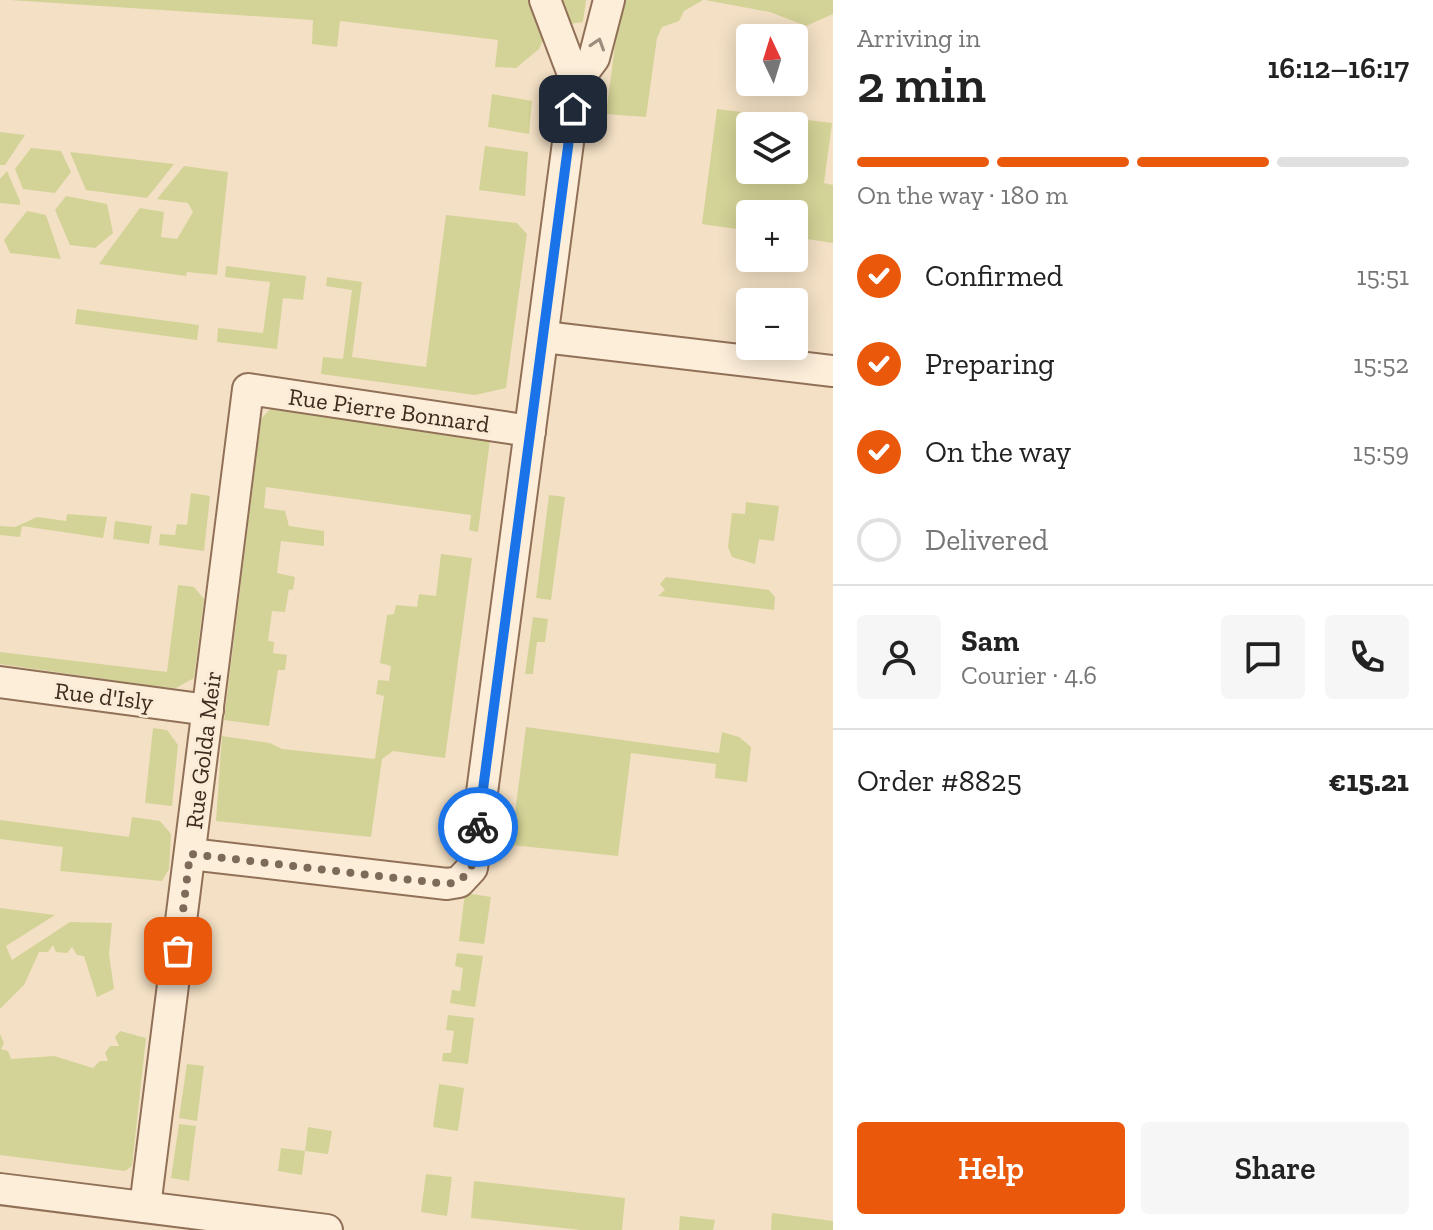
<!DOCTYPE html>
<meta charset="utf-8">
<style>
:root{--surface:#fff;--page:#f6f6f6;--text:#222;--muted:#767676;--line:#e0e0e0;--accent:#ea580c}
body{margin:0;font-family:"Zilla Slab",serif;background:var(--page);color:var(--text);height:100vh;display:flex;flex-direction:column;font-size:30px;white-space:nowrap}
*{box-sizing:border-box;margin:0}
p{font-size:26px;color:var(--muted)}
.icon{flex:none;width:44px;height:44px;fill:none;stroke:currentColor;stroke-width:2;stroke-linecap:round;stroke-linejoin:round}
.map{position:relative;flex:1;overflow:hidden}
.panel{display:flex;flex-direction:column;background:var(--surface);width:600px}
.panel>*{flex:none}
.needle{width:52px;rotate:356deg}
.fabs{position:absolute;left:736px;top:24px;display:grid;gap:16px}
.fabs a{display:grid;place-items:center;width:72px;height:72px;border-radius:8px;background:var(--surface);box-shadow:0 4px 20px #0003;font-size:40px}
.pin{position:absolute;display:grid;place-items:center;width:68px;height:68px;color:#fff;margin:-34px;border-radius:16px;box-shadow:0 4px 12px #0006}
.courier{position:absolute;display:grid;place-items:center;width:80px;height:80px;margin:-40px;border:6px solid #1a73e8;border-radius:50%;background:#fff;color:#222;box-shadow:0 2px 10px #0007}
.summary em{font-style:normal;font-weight:600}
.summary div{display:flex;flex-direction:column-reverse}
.summary{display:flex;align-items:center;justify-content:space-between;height:136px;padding:0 24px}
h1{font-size:52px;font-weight:600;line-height:60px}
.bar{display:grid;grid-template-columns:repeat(4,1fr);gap:12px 8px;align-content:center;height:96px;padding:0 24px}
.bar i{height:10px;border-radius:6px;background:var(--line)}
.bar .selected{background:var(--accent)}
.bar p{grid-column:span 4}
.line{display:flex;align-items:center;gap:20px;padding:0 24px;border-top:2px solid var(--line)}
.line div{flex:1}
.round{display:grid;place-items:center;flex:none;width:84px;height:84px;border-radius:8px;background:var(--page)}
ol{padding:0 24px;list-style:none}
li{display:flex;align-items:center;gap:24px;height:88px}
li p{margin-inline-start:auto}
li .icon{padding:8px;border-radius:50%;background:var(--accent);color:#fff;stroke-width:4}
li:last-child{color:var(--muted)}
li i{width:44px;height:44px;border:4px solid var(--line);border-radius:50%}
.primary-button{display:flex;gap:16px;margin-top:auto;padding:16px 24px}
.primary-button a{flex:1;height:92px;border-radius:8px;background:var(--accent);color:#fff;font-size:32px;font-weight:600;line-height:92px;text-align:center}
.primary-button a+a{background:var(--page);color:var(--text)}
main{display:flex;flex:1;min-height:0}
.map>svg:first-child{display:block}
.green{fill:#d3d397;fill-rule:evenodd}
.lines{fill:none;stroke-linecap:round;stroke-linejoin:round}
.minor-casing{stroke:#917058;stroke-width:34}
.minor{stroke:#fceed9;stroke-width:30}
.oneway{stroke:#9e8c7c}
.done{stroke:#7e6a58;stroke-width:8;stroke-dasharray:0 14.4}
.route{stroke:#1a73e8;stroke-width:10}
.labels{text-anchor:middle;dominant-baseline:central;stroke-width:6;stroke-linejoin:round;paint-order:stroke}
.street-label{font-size:24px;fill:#3f2a1e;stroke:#f9ebd5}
</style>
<main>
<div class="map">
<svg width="833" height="1230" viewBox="0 0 833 1230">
<rect width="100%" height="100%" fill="#f3e0c5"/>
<!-- green -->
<g class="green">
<polygon points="10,0 534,0 546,34 539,49 516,68 495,67 498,40 340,21 337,47 312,44 313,20"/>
<polygon points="560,0 586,0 583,22 570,24"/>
<polygon points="621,0 703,0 684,11 679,21 662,27 657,38 646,117 606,114"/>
<polygon points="705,0 833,0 833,14 806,26 770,12"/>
<polygon points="492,94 532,101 529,134 488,127"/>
<path d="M717,109l115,14 -8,60 9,2v58l-39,-6v-23h-44v17l-48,-7zM794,126v44h-44v-44z"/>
<polygon points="0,132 25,135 5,165 0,165"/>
<polygon points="485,146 528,152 525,196 479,190"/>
<polygon points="31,148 61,151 71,172 55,193 23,189 15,169"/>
<polygon points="70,152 174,164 147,198 86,190"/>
<polygon points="184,166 228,172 217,275 187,272 186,276 99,264 140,208 164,212 161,237 177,239 193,212 188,203 157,199"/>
<polygon points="7,171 20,201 20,205 0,203 0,179"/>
<polygon points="66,196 107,204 113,233 95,248 70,245 55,210"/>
<polygon points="27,211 46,215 61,259 10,253 4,240"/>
<polygon points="446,215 517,223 527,234 506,388 475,395 321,374 323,357 343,359 352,290 326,286 327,277 362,282 352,357 426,367"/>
<polygon points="226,266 306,276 303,300 283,298 277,349 217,342 218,328 263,333 270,282 225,277"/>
<polygon points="77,309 199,325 197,340 75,324"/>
<polygon points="273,406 490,440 478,532 469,530 471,515 266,487 264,508 285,511 289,526 324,531 324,546 281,541 277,573 295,577 293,590 289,589 285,612 272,611 268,641 274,642 273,653 287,655 285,670 278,670 269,726 224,720 261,419"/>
<polygon points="191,493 210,496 204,551 159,545 160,534 175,535 177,524 187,525"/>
<polygon points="549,495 565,497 551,600 536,598"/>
<polygon points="746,502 779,506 774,541 759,539 755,564 732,557 728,547 732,513 745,514"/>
<polygon points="67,514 107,517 103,538 22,526 20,537 0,535 0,526 15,527 37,517 66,521"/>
<polygon points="115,521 152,526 149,544 113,539"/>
<polygon points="441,554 472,558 445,758 393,751 382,759 371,837 216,821 222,736 270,743 282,749 375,759 384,696 376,694 378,680 389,681 391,666 380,663 387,615 394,614 396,605 417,607 419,594 436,596"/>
<polygon points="666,577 769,590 775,597 774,610 658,596 665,590 660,584"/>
<polygon points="178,585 194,587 204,599 194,678 176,688 159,687 0,664 0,652 167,672"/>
<polygon points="533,617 548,619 545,642 537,642 533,674 525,674"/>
<polygon points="526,727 719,753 722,732 739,737 751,747 747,782 715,778 716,764 631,753 618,856 511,845"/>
<polygon points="153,728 167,730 178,745 172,806 145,803"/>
<polygon points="132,817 160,821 171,834 169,869 162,881 60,871 63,847 0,839 0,820 129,837"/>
<polygon points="465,893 491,897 484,944 459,941"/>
<polygon points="0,908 55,915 6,946 12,960 70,922 112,923 109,954 114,989 97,997 84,956 77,955 72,947 67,953 56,952 53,945 48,952 39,952 24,985 0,1009"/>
<polygon points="457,953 483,956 475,1007 450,1003 452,990 460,991 463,968 455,966"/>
<polygon points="448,1015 474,1018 468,1064 442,1061 443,1053 451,1053 454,1031 446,1030"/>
<polygon points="120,1031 146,1038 132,1166 125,1171 0,1155 0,1034 4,1043 1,1049 8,1051 11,1059 54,1056 93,1068 100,1061 108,1061 105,1053 110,1046 119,1046 115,1037"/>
<polygon points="187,1064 204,1066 197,1121 179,1118"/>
<polygon points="439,1084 464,1088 458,1131 433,1127"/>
<polygon points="179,1124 196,1126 189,1181 171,1178"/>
<polygon points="308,1127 332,1131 328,1154 305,1151 302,1175 278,1171 281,1148 305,1151"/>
<polygon points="426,1174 452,1177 447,1216 421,1212"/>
<polygon points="474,1181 625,1198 622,1230 581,1230 471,1218"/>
<polygon points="772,1213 833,1221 833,1230 771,1230"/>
<polygon points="680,1216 715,1220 713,1230 679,1230"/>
</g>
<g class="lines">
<!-- minor casing -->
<g class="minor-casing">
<g id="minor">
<polyline points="576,82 594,58 609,0"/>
<polyline points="544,337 833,371"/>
<polyline points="0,682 208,710"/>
<polyline points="190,854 447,884 459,882 472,868 576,82 545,0"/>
<polyline points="0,1189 327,1230"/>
<polyline points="145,1207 248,389 530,431"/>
</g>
</g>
<!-- minor -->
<use href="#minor" class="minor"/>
</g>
<!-- one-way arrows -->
<defs><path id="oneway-chevron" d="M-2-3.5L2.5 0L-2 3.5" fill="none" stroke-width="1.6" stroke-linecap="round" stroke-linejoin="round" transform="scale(2)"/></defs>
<use class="oneway" href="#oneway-chevron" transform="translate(598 44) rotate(-72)"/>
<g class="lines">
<!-- done -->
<path class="done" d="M178,951l12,-97 257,30c30,-5 28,-32 31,-57"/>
<!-- route -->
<polyline class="route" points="478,827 573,109"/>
</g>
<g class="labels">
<!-- street labels -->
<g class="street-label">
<text transform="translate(389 410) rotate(8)">Rue Pierre Bonnard</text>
<text transform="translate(104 696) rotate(7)">Rue d'Isly</text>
<text transform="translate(203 750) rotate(-83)">Rue Golda Meir</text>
</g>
</g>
</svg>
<div class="fabs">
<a><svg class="needle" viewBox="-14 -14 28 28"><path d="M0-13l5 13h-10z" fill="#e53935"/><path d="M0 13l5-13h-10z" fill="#767676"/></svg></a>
<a><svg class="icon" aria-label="layers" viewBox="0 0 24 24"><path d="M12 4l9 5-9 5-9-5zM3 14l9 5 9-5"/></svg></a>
<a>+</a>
<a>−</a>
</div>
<div class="pin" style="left:178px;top:951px;background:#ea580c"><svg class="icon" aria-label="bag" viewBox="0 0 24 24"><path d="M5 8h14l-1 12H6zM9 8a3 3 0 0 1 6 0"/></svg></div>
<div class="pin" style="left:573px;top:109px;background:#1f2937"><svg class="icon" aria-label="home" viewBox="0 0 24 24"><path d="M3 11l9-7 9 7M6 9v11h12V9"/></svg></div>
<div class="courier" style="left:478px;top:827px"><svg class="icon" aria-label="bike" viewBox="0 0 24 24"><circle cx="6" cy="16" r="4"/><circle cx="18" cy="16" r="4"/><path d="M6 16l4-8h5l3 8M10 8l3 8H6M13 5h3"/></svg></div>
</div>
<section class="panel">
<div class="summary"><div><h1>2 min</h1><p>Arriving in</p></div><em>16:12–16:17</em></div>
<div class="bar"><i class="selected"></i><i class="selected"></i><i class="selected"></i><i></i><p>On the way · 180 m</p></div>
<ol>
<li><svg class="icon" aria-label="check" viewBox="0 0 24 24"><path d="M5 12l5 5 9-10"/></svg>Confirmed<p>15:51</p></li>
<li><svg class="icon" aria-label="check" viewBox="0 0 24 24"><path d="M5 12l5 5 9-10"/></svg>Preparing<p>15:52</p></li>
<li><svg class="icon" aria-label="check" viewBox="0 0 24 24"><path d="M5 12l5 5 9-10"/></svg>On the way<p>15:59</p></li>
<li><i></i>Delivered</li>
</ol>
<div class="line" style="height:144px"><a class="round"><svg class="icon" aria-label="person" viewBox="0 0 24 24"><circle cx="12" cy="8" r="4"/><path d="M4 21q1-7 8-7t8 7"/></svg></a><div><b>Sam</b><p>Courier · 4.6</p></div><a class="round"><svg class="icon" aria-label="chat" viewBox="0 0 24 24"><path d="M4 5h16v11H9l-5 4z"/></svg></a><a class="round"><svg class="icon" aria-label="phone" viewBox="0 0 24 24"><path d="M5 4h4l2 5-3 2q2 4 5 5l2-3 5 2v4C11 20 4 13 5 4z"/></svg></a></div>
<div class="line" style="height:104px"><div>Order #8825</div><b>€15.21</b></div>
<div class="primary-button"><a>Help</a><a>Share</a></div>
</section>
</main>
